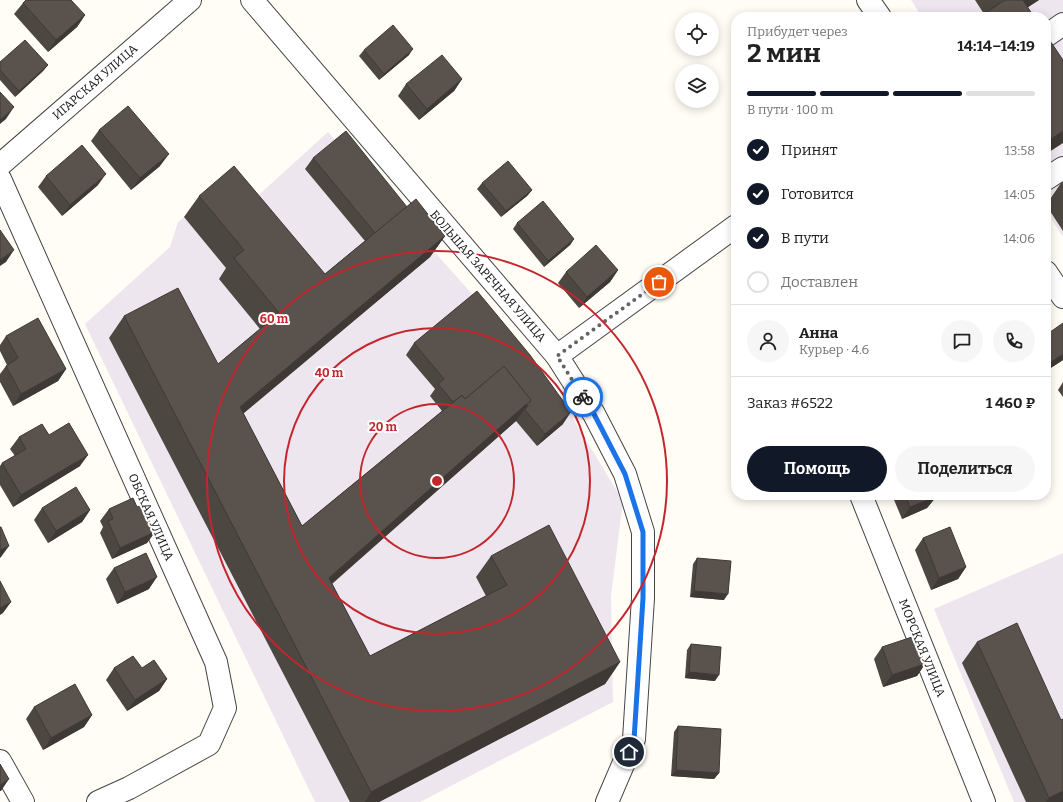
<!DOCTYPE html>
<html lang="ru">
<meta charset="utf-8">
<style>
:root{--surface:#fff;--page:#f6f6f6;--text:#222;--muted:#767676;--line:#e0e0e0;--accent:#111827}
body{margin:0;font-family:Bitter,serif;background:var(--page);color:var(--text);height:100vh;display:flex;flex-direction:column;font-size:15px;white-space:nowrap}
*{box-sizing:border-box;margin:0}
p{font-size:13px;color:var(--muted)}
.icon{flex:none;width:22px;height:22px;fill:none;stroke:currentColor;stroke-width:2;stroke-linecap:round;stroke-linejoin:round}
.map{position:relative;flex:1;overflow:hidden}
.drawer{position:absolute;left:731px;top:12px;width:320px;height:488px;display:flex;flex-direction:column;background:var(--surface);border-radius:16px;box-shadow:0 2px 10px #0003}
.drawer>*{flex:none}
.tools{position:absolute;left:675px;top:12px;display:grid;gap:8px}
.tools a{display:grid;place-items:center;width:44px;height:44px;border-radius:50%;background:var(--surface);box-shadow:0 2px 10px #0003;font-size:20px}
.pin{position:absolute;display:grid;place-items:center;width:34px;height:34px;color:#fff;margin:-17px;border:2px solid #fff;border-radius:50%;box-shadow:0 1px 4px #0007}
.courier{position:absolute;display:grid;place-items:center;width:40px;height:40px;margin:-20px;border:3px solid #1a73e8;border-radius:50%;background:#fff;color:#222;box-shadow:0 1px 5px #0007}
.head em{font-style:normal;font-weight:700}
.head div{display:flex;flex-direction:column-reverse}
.head{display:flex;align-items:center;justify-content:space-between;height:68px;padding:0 16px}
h1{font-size:26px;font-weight:700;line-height:30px}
.bar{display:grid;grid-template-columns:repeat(4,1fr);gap:6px 4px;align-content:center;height:48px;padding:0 16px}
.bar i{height:5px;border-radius:3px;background:var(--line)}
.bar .selected{background:var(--accent)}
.bar p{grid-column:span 4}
.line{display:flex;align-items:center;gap:10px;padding:0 16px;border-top:1px solid var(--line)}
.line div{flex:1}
.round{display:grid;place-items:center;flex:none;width:42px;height:42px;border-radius:21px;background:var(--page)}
ol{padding:0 16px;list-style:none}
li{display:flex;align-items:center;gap:12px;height:44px}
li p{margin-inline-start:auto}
li .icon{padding:4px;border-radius:50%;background:var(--accent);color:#fff;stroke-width:4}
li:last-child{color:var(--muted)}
li i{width:22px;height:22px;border:2px solid var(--line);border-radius:50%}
.action{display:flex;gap:8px;margin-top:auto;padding:8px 16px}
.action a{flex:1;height:46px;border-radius:24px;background:var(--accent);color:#fff;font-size:16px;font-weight:700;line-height:46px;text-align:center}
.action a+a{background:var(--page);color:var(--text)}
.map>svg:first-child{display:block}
.industrial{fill:#eee6ef}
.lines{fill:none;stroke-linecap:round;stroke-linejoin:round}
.minor-casing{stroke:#444;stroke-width:24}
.minor{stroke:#fff;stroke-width:22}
.wall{fill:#4d4742}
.shaded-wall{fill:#3f3936}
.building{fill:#5a524d;stroke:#3f3936}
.done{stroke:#646461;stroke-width:4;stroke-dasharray:0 7.2}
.route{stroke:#1a73e8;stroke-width:5}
.ring{fill:none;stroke:#c4262e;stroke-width:2}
.labels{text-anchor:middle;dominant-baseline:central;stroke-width:4;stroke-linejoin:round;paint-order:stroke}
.street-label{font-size:12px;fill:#111;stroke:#fff}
.centre{fill:#c4262e;stroke:#fff;stroke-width:2}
.ring-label{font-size:12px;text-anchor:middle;font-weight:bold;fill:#c4262e;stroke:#fff;stroke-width:4;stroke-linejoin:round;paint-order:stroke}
</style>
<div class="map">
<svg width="1063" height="802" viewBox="0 0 1063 802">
<rect width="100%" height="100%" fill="#fffdf5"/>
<!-- industrial -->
<g class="industrial">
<polygon points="911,0 1063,0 1063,237 1046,211 1046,17 922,17"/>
<polygon points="328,132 552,384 623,501 611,596 613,702 420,802 315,802 85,324 170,247 178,222 230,180 250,203"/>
<polygon points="1063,553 1063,802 1014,802 934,609"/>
</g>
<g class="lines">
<!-- minor casing -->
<g class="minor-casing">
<g id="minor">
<polyline points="252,0 557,356 594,414 625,474 643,532 643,598 634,739 607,802"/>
<polyline points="868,0 880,17"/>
<polyline points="1046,36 1063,24"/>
<polyline points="0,165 190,0"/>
<polyline points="0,179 216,662 225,708 209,744 129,788 98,802"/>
<polyline points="1046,179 1063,168"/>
<polyline points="1046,272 1063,297"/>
<polyline points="557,356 736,226"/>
<polyline points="861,495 984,802"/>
<polyline points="0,761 23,802"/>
</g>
</g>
<!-- minor -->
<use href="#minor" class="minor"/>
</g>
<!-- wall -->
<g class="wall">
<polygon points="975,0 1039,0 1028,7 984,14"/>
<polygon points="23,3 85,15 77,27 48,52 14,14"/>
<polygon points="364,50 409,55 379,80 359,56"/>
<polygon points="0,62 48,65 43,71 15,97 0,80"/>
<polygon points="462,79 454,91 419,120 398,96 406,84"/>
<polygon points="99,130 160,166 131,190 91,141"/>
<polygon points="313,158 407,207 445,236 430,257 243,413 302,526 442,411 430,396 435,389 406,355 414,343 563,424 537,446 516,421 332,584 370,656 486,596 476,577 491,556 620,662 605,684 379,802 350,802 109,338 124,316 218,364 260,329 219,279 226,268 184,217 199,196 325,274 365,241 305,169"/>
<polygon points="46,176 98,185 62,216 38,187"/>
<polygon points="1063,182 1063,231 1046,205 1061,183"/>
<polygon points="482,183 532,190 527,196 501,217 477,189"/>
<polygon points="517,223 574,239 570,245 544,267 513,229"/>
<polygon points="618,270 610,282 579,308 558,283 566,272"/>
<polygon points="1046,335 1063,360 1046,371"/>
<polygon points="6,336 66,369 58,381 13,406 0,382 0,374 6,366 7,365 0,351 0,345"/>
<polygon points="1063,382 1063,397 1058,390"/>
<polygon points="49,435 80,466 13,507 0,485 0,466 2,463 15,456 10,449 19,437"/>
<polygon points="892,495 935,495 936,497 927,508 902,519"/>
<polygon points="137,507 155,532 147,543 112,559 100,533 103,527 100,521 109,509"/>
<polygon points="42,508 90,510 82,522 48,543 34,520"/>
<polygon points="923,538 966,567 958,579 931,590 915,550"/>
<polygon points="697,558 724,600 690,597 693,564"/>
<polygon points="114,568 149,589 117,604 106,579"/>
<polygon points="977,642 1061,720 1063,802 1026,802 962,663"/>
<polygon points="691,644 715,681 685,678 687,650"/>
<polygon points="882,647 925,664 917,676 883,687 874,659"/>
<polygon points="114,668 142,668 167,679 159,691 127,711 106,680"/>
<polygon points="34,707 92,715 84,727 43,750 26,719"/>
<polygon points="678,726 719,773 714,779 671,776 674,732"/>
</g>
<!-- shaded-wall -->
<g class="shaded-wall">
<polygon points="1022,0 1039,0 1013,17"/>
<polygon points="85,15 77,27 48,52 56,40"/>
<polygon points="413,49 409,55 379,80 384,74"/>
<polygon points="48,65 43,71 15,97 19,91"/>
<polygon points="462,79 454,91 419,120 427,109"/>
<polygon points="14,107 6,119 0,124 0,120"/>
<polygon points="1063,131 1063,143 1046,154 1046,142"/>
<polygon points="169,154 160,166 131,190 140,178"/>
<polygon points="106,174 98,185 62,216 70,205"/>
<polygon points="532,190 527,196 501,217 506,211"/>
<polygon points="445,236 430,257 225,429 240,407"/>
<polygon points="574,239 570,245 544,267 548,261"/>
<polygon points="14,250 6,262 0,266 0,260"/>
<polygon points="618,270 610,282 579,308 587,297"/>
<polygon points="1063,354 1063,360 1046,371 1046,368 1050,363"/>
<polygon points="66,369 58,381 13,406 21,394"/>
<polygon points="531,400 516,421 314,599 329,578"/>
<polygon points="571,412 563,424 537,446 545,434"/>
<polygon points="88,455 80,466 13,507 21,495"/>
<polygon points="936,497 927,508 902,519 910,507"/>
<polygon points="90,510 82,522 48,543 56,531"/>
<polygon points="155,532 147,543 112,559 120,548"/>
<polygon points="9,546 1,557 0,558 0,550"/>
<polygon points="966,567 958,579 931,590 939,578"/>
<polygon points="157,577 149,589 117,604 125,592"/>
<polygon points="694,591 728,594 724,600 690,597"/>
<polygon points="11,602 3,613 0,615 0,608"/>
<polygon points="620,662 605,684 379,802 365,802 371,792"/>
<polygon points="925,664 917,676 883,687 892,675"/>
<polygon points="689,672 719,675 715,681 685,678"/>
<polygon points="167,679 159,691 127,711 135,700"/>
<polygon points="92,715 84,727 43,750 51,738"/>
<polygon points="676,770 719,773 714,779 671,776"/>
<polygon points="9,779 1,791 0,791 0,785"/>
<polygon points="1063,791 1063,802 1046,802 1049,798"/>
</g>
<!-- building -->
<g class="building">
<polygon points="26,0 71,0 85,15 56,40 23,3"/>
<polygon points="1004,0 1023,0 1034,17 979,17 1005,0"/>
<polygon points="393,25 413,49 384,74 364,50"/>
<polygon points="1046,35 1063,60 1063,131 1046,142"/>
<polygon points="25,40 48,65 19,91 0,70 0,62"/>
<polygon points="442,55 462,79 427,109 406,84"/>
<polygon points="0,92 14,107 0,120"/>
<polygon points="128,106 169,154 140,178 99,130"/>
<polygon points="346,131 407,207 375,233 313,158"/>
<polygon points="82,145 106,174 70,205 46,176"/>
<polygon points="508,161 532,190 506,211 482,183"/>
<polygon points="234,166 325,274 416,199 445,236 240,407 302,526 462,395 465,399 504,366 531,400 329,578 370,656 507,585 491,556 549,525 620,662 371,792 124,316 178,288 218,364 279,313 234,258 244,250 199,196"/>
<polygon points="543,201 574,239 548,261 517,223"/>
<polygon points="0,230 14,250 0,260"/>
<polygon points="596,245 618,270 587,297 566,272"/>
<polygon points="477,291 530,355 571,412 545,434 525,410 531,400 504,366 465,399 462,395 453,402 438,384 444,379 414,343"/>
<polygon points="38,318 66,369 21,394 6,366 18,358 6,336"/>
<polygon points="1063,323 1063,354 1050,363 1046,357 1046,335"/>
<polygon points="69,423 88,455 21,495 2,463 26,449 19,437 42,424 49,435"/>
<polygon points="76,487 90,510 56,531 42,508"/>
<polygon points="905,495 935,495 936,497 910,507"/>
<polygon points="133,498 137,507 142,505 155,532 120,548 108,521 113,519 109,509"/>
<polygon points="0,527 1,527 9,546 0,550"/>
<polygon points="950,527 966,567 939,578 923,538"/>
<polygon points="146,553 157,577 125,592 114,568"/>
<polygon points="697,558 731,561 728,594 694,591"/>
<polygon points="0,581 11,602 0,608"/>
<polygon points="1017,623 1061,720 1063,719 1063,791 1049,798 977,642"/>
<polygon points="915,636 925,664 892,675 882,647"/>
<polygon points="691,644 721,647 719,675 689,672"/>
<polygon points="133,656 142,668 154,660 167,679 135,700 114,668"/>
<polygon points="75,684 92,715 51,738 34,707"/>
<polygon points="678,726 721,729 719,773 676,770"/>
<polygon points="0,764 9,779 0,785"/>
</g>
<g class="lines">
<!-- done -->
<polyline class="done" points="583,397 557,356 659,282"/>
<!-- route -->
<polyline class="route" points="583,397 594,414 625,474 643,532 643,598 634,740 629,752"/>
</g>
<!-- distance rings -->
<g class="ring">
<circle cx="437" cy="481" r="77"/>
<circle cx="437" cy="481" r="153"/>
<circle cx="437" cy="481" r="230"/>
</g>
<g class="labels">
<!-- street labels -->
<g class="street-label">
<text transform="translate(95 82) rotate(-41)">ИГАРСКАЯ УЛИЦА</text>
<text transform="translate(488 276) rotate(49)">БОЛЬШАЯ ЗАРЕЧНАЯ УЛИЦА</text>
<text transform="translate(151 517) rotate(66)">ОБСКАЯ УЛИЦА</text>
<text transform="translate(922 648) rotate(68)">МОРСКАЯ УЛИЦА</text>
</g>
</g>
<circle cx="437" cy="481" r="6" class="centre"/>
<g class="ring-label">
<text x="274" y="323">60 m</text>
<text x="329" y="377">40 m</text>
<text x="383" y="431">20 m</text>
</g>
</svg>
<div class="tools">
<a><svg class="icon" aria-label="locate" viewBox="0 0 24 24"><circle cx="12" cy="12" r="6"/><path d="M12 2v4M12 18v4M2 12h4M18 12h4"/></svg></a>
<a><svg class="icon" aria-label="layers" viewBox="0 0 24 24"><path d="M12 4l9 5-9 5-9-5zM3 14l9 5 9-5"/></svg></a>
</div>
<div class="pin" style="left:659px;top:282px;background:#ea580c"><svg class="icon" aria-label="bag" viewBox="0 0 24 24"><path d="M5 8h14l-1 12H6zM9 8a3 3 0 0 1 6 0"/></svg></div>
<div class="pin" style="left:629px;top:752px;background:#1f2937"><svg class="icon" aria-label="home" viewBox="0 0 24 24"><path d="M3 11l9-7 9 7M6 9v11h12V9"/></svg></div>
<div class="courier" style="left:583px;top:397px"><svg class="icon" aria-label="bike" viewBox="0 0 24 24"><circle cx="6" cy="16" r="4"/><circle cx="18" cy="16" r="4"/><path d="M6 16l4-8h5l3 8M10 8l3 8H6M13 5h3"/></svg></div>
<section class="drawer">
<div class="head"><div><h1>2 мин</h1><p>Прибудет через</p></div><em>14:14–14:19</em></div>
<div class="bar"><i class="selected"></i><i class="selected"></i><i class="selected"></i><i></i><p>В пути · 100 m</p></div>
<ol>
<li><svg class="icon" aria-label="check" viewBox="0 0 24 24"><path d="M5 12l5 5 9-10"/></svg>Принят<p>13:58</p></li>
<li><svg class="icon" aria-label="check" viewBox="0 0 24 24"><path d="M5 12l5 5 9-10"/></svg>Готовится<p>14:05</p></li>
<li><svg class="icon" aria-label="check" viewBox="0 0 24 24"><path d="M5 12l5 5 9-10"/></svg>В пути<p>14:06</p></li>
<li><i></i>Доставлен</li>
</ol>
<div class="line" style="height:72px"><a class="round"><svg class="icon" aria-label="person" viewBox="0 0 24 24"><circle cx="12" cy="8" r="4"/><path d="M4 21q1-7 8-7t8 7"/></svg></a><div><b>Анна</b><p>Курьер · 4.6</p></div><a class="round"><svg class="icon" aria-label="chat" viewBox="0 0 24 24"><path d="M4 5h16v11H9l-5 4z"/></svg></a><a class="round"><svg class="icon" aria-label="phone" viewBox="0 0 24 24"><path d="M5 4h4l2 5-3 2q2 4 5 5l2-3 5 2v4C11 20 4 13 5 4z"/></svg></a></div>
<div class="line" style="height:52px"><div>Заказ #6522</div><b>1 460 ₽</b></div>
<div class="action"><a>Помощь</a><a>Поделиться</a></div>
</section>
</div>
